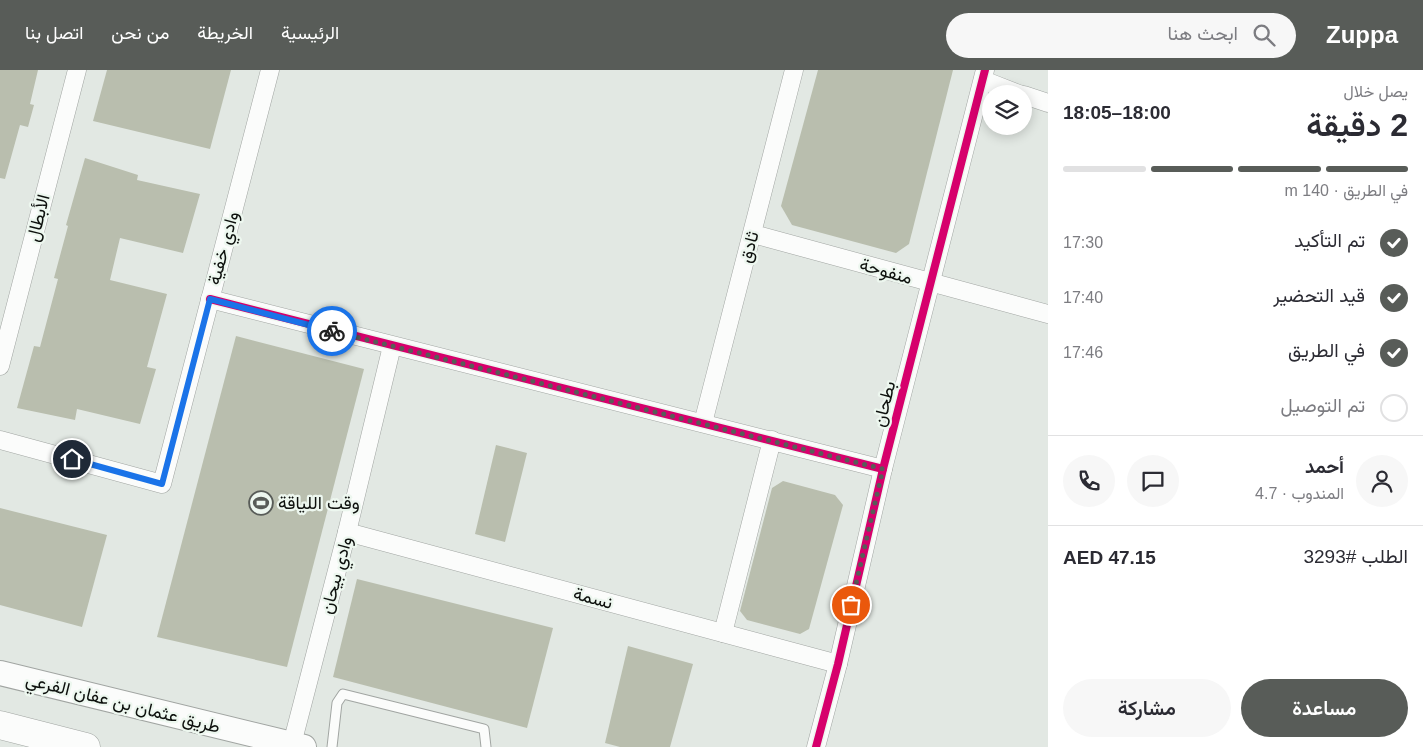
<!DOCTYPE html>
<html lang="ar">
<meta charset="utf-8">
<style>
:root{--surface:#fff;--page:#f7f7f7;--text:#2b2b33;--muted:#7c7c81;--line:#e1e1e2;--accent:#585c58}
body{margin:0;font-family:Helvetica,Vazirmatn,sans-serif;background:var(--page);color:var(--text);direction:rtl;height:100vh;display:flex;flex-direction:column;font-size:19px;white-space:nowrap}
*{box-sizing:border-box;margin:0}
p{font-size:16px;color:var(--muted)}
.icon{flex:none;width:28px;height:28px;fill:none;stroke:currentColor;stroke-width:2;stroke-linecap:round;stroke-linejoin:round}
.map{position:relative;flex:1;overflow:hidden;direction:ltr}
.side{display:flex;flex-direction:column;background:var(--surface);width:375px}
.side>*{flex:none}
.buttons{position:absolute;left:982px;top:15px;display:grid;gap:10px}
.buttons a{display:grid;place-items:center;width:50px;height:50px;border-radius:50%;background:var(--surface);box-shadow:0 2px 12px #0003;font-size:25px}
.pin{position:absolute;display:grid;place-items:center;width:42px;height:42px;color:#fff;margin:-21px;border:2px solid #fff;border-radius:50%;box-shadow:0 1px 5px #0007}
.courier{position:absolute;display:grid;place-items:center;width:50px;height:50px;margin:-25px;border:4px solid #1a73e8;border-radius:50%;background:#fff;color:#222;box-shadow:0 1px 6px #0007}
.overview em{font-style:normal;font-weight:600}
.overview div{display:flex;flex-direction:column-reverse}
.overview{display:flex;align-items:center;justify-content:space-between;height:85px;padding:0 15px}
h1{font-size:32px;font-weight:600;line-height:38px}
.bar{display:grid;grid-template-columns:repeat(4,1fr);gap:8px 5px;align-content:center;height:60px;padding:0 15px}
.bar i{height:6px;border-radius:4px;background:var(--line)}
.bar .current{background:var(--accent)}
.bar p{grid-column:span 4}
.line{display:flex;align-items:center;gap:12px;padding:0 15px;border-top:1px solid var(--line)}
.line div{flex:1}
.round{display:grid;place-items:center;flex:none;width:52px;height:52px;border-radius:26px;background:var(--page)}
ol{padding:0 15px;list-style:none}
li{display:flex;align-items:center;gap:15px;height:55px}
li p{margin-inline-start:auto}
li .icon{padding:5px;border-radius:50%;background:var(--accent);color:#fff;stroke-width:4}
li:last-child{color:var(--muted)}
li i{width:28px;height:28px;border:2px solid var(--line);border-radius:50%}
.button{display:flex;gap:10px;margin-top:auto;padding:10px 15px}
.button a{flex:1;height:58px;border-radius:30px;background:var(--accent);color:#fff;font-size:20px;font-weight:600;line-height:58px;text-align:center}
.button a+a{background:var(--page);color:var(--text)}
header{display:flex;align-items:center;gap:30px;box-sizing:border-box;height:70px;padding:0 25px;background:var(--accent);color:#fff}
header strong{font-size:24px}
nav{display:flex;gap:28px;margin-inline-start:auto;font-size:18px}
.search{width:350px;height:45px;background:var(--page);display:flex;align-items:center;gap:12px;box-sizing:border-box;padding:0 18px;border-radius:28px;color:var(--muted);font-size:19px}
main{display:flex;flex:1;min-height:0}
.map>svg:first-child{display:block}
.building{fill:#b9beae}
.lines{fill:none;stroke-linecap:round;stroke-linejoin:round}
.lane-casing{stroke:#a1a5a2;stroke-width:11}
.street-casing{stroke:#a1a5a2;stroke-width:19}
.secondary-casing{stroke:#a1a5a2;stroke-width:26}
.primary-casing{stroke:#a1a5a2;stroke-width:29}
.lane{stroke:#fbfcfb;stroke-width:9}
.street{stroke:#fbfcfb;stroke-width:18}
.secondary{stroke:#fbfcfb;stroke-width:24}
.primary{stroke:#fbfcfb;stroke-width:28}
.cycleway-casing{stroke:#edf7ef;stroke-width:11}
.cycleway{stroke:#d6006c;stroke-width:8}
.done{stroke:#585c58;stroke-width:5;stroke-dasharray:0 9}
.route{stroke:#1a73e8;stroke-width:6}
.labels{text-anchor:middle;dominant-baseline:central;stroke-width:4.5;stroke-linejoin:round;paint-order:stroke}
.street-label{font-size:18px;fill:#0d100d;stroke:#edf7ef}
.poi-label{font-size:18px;fill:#0d100d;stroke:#edf7ef;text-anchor:start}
</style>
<header>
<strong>Zuppa</strong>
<div class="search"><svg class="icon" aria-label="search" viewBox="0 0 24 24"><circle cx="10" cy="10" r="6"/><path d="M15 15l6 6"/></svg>ابحث هنا</div>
<nav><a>الرئيسية</a><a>الخريطة</a><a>من نحن</a><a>اتصل بنا</a></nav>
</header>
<main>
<section class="side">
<div class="overview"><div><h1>2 دقيقة</h1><p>يصل خلال</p></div><em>18:00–18:05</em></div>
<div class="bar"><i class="current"></i><i class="current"></i><i class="current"></i><i></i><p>في الطريق · 140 m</p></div>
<ol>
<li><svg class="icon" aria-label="check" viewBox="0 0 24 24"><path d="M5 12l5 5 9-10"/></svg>تم التأكيد<p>17:30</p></li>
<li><svg class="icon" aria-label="check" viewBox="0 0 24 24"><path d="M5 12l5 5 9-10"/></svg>قيد التحضير<p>17:40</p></li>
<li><svg class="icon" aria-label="check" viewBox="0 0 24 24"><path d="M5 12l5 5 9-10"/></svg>في الطريق<p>17:46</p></li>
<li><i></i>تم التوصيل</li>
</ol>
<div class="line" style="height:90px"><a class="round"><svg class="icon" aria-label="person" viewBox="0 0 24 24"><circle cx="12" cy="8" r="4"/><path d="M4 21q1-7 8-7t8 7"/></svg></a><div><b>أحمد</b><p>المندوب · 4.7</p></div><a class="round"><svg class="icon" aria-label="chat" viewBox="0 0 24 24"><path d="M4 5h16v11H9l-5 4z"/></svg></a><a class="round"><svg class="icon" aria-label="phone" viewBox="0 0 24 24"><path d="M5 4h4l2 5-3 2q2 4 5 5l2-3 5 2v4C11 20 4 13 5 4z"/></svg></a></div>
<div class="line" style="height:65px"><div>الطلب #3293</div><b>AED 47.15</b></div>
<div class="button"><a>مساعدة</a><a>مشاركة</a></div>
</section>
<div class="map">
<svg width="1048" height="677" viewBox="0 0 1048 677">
<rect width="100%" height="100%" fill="#e2e8e3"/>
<!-- building -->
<g class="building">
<polygon points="0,0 38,0 30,34 34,35 28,57 20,55 5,109 0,108"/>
<polygon points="107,0 231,0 210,79 93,51"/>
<polygon points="818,0 953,0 909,174 896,183 792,155 781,136"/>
<polygon points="85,88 138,105 137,110 200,124 183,183 120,168 110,210 167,224 147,297 156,299 140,354 77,339 75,350 17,338 34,276 40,277 58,209 54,208 68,156 66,155"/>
<polygon points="236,266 364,299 287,597 157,567"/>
<polygon points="496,375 527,383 505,472 475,464"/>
<polygon points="783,411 835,425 843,435 809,559 800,564 747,550 740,541 772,418"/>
<polygon points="0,438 107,465 82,557 0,535"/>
<polygon points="357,509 553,558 527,658 333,607"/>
<polygon points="628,576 693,594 670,677 620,677 605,673"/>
</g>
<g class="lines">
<!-- lane casing -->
<g class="lane-casing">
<polyline id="lane" points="332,677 337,633 343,624 484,659 486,677"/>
</g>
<!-- street casing -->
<g class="street-casing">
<g id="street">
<polyline points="983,10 1019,24"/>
<polyline points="1024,25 1048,33"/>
<polyline points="753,164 1048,244"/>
<polyline points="210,229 883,399"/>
<polyline points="0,296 77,0"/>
<polyline points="703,353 794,0"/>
<polyline points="0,370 162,414 270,0"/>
<polyline points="347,462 838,594"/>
<polyline points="723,563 772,370"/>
<polyline points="292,674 347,462 392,276"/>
<polyline points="816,677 838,594 883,399 985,0"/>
</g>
</g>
<!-- secondary casing -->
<g class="secondary-casing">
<polyline id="secondary" points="0,603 304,677"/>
</g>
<!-- primary casing -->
<g class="primary-casing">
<polyline id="primary" points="0,655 86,677"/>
</g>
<!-- lane -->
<use href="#lane" class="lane"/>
<!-- street -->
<use href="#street" class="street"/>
<!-- secondary -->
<use href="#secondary" class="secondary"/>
<!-- primary -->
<use href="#primary" class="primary"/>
<!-- cycleway casing -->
<g class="cycleway-casing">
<g id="cycleway">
<polyline points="210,229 883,399"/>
<polyline points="816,677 838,594 883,399 985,0"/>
</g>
</g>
<!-- cycleway -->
<use href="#cycleway" class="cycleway"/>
</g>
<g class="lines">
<!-- done -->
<polyline class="done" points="332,261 883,399 851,535"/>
<!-- route -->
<polyline class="route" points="72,389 162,414 210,229 332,261"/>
</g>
<!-- icons -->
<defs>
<g id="stadium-ring" transform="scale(1.25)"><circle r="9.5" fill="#edf7ef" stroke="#585c58" stroke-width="1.5"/><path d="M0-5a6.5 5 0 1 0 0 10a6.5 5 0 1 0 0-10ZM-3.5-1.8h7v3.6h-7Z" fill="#585c58"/></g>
</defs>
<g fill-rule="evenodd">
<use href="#stadium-ring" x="261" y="433"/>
</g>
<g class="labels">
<!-- street labels -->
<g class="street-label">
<text transform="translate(38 148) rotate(-76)">الأبطال</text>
<text transform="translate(749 177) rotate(-75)">ثادق</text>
<text transform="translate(223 178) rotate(-75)">وادي خفية</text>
<text transform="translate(886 201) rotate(16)">منفوحة</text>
<text transform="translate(884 334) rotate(-76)">بطحان</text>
<text transform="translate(336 505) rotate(-75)">وادي بيحان</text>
<text transform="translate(593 528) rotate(15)">نسمة</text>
<text transform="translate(123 633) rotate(14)">طريق عثمان بن عفان الفرعي</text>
</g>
<!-- poi labels -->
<g class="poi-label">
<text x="278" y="433">وقت اللياقة</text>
</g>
</g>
</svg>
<div class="buttons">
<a><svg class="icon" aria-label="layers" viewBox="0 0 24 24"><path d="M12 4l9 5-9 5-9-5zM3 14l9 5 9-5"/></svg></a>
</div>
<div class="pin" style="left:851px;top:535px;background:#ea580c"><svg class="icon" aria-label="bag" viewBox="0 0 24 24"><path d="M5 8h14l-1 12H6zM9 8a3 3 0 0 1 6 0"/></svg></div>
<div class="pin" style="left:72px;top:389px;background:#1f2937"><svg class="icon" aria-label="home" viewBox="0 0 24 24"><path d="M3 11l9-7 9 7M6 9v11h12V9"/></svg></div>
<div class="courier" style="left:332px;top:261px"><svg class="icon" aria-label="bike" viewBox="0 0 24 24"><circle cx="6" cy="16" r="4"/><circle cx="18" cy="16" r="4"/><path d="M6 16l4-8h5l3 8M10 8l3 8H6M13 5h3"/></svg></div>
</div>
</main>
